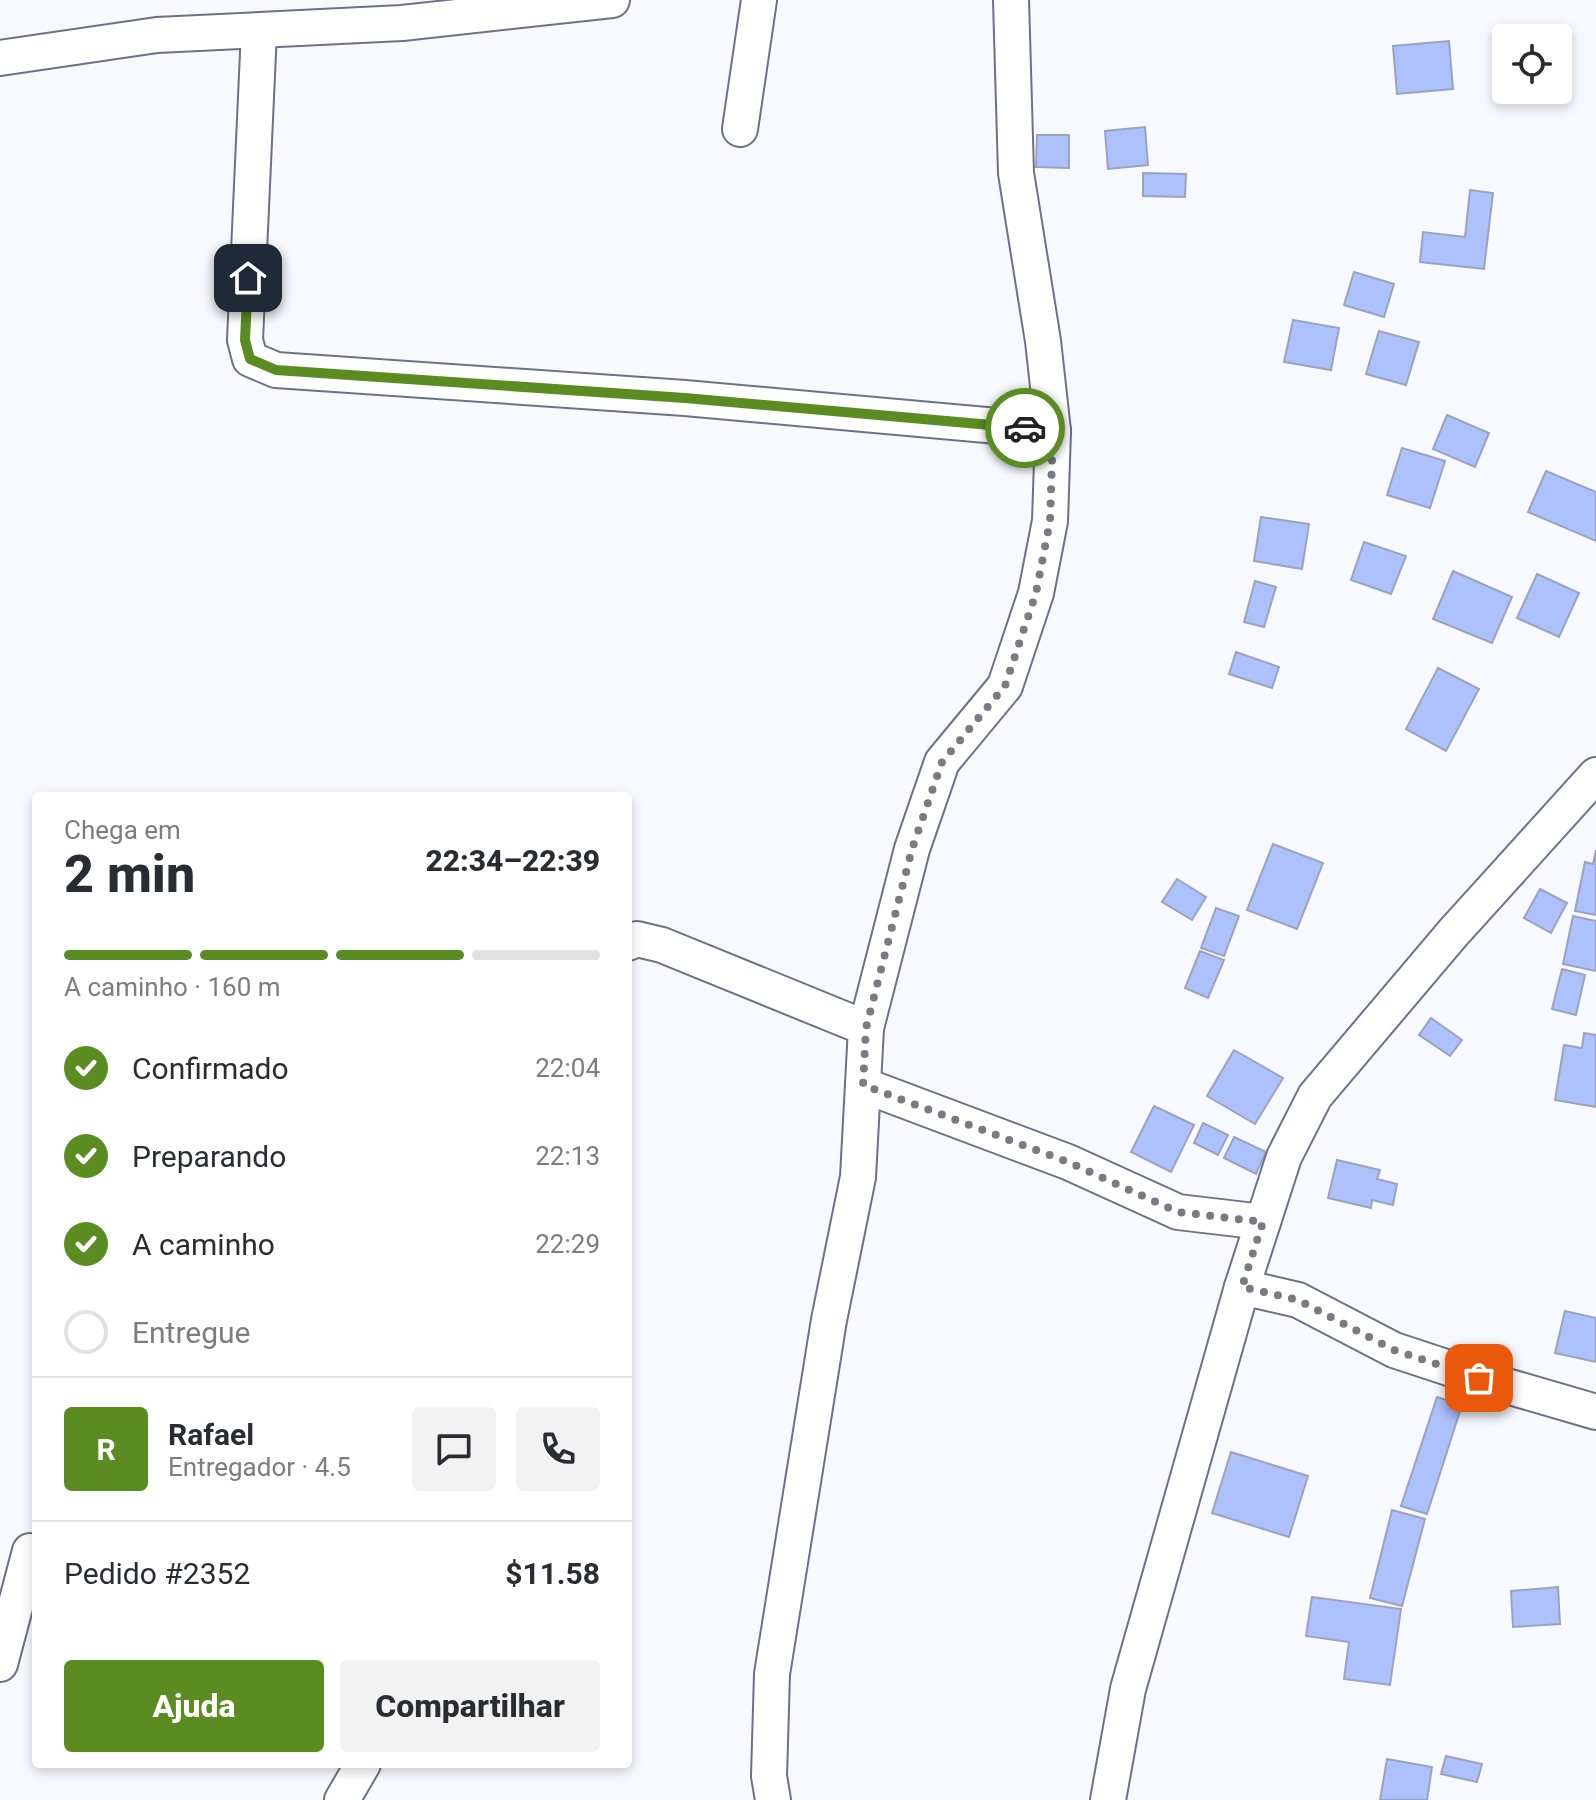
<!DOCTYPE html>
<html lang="pt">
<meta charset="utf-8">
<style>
:root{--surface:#fff;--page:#f2f2f3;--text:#2b2b33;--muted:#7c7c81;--line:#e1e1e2;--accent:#5b8c22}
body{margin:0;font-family:Roboto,sans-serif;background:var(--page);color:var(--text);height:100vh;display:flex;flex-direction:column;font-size:30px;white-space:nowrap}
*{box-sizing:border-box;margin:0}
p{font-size:26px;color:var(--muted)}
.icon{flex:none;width:44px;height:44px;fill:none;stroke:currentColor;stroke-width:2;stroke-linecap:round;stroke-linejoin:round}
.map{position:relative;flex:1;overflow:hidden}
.drawer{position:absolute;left:32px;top:792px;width:600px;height:976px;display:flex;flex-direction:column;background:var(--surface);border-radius:8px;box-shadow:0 4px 12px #0003}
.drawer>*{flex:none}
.tools{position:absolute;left:1492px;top:24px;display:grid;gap:16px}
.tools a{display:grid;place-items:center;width:80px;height:80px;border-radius:8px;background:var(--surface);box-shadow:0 4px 12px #0003;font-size:40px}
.pin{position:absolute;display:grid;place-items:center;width:68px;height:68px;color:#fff;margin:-34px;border-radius:16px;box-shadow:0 4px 12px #0006}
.courier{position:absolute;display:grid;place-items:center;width:80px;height:80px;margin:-40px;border:6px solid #5b8c22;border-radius:50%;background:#fff;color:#222;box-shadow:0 2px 10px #0007}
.summary em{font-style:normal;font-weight:800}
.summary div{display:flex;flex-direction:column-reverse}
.summary{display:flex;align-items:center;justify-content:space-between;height:136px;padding:0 32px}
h1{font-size:52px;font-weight:800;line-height:60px}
.bar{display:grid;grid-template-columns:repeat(4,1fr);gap:12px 8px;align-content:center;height:96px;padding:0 32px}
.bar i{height:10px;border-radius:6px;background:var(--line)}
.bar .on{background:var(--accent)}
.bar p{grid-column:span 4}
.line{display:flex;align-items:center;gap:20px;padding:0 32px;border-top:2px solid var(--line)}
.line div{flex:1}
.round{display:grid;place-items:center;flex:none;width:84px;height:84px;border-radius:8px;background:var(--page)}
ol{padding:0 32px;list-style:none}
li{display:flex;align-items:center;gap:24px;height:88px}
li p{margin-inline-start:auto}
li .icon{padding:8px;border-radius:50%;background:var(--accent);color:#fff;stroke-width:4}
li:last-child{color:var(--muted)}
li i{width:44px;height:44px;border:4px solid var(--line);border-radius:50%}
.cta{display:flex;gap:16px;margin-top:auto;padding:16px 32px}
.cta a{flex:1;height:92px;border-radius:8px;background:var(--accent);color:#fff;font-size:32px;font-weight:800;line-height:92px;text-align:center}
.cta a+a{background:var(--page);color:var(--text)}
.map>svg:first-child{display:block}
.building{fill:#acc1fe;stroke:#9ba3bb;stroke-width:2}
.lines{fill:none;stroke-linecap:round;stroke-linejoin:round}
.street-casing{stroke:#6a7288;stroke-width:38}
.street{stroke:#fff;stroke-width:34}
.done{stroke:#787b82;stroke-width:8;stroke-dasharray:0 14.4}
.route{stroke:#5b8c22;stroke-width:10}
</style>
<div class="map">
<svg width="1596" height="1800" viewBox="0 0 1596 1800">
<rect width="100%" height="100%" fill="#f7f9fe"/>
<!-- building -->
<g class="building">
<polygon points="1449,41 1453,89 1397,94 1393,46"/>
<polygon points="1145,127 1148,165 1108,169 1105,131"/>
<polygon points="1037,135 1069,135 1069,168 1036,167"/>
<polygon points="1143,173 1186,174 1185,197 1143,196"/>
<polygon points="1470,190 1493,193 1484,269 1420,262 1423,232 1465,237"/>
<polygon points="1354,272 1394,284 1384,317 1344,305"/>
<polygon points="1293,320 1339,328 1331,370 1284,362"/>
<polygon points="1379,331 1419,342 1406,385 1366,374"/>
<polygon points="1447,415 1489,433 1475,467 1433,449"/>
<polygon points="1402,448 1445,461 1430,508 1387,495"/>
<polygon points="1546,471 1596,492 1596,541 1528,512"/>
<polygon points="1261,517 1309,524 1302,569 1254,561"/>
<polygon points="1364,542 1406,556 1391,594 1351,580"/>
<polygon points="1453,571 1512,597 1492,643 1433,619"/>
<polygon points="1537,574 1579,593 1559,637 1517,618"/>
<polygon points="1255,581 1276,587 1264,627 1244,622"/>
<polygon points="1236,652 1279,667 1272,688 1229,674"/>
<polygon points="1438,668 1479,689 1446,751 1406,729"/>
<polygon points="1273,844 1323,863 1297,929 1247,910"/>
<polygon points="1596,850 1596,915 1575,911 1585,862 1593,864"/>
<polygon points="1177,879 1206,897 1192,920 1162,902"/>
<polygon points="1540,889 1567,903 1551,933 1524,918"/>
<polygon points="1216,908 1239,916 1224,956 1201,948"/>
<polygon points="1573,916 1596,921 1596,971 1563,964"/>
<polygon points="1200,951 1224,960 1208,998 1185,988"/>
<polygon points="1562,969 1585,975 1576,1015 1552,1009"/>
<polygon points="1431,1018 1462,1040 1450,1056 1419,1035"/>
<polygon points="1584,1033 1596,1035 1596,1107 1555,1100 1564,1045 1582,1048"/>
<polygon points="1234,1050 1283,1078 1255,1124 1207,1096"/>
<polygon points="1154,1106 1194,1125 1171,1172 1131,1152"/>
<polygon points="1203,1123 1228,1135 1218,1155 1194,1143"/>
<polygon points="1234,1137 1266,1152 1256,1174 1224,1158"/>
<polygon points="1337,1160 1380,1170 1377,1179 1397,1184 1393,1205 1372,1200 1371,1208 1328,1198"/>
<polygon points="1565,1311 1596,1318 1596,1362 1555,1353"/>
<polygon points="1437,1397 1462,1405 1427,1514 1401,1506"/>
<polygon points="1231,1452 1308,1476 1289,1537 1212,1513"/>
<polygon points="1392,1510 1425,1519 1402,1606 1370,1598"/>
<polygon points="1558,1587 1560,1624 1513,1627 1511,1591"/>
<polygon points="1312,1597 1401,1609 1390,1685 1344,1679 1349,1642 1306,1636"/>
<polygon points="1446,1756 1482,1764 1477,1782 1441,1774"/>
<polygon points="1387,1759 1432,1767 1427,1800 1380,1800"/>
</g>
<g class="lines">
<!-- street casing -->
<g class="street-casing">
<g id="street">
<polyline points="259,31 245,340 250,359 276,370 685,398 1053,431"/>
<polyline points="0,58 157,35 402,23 612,0"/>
<polyline points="740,129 759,0"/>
<polyline points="628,943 637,939 662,945 866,1028"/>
<polyline points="863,1085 1068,1162 1178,1212 1263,1222"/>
<polyline points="1242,1287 1298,1300 1394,1350 1479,1378 1596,1412"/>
<polyline points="0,1664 30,1551"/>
<polyline points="342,1800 363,1764"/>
<polyline points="773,1800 769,1776 772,1674 829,1320 858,1177 866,1028 912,849 942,762 1005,686 1036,593 1050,521 1053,431 1043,341 1016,173 1011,0"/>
<polyline points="1108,1800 1128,1689 1242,1287 1284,1157 1315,1096 1453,933 1596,775"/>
</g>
</g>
<!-- street -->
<use href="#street" class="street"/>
</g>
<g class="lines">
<!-- done -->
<polyline class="done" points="1025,428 1053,431 1050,521 1036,593 1005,686 942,762 912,849 866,1028 863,1085 1068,1162 1178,1212 1263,1222 1242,1287 1298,1300 1394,1350 1479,1378"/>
<!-- route -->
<polyline class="route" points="248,278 245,340 250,359 276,370 685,398 1025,428"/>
</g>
</svg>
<div class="tools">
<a><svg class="icon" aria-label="locate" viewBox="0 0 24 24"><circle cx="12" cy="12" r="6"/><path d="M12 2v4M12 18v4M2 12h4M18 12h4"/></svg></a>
</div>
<div class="pin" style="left:1479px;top:1378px;background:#ea580c"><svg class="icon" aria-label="bag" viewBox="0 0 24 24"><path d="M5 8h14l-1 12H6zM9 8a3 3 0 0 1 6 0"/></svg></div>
<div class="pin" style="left:248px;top:278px;background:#1f2937"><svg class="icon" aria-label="home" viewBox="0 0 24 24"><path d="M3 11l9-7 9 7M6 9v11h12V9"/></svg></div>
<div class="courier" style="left:1025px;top:428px"><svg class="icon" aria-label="car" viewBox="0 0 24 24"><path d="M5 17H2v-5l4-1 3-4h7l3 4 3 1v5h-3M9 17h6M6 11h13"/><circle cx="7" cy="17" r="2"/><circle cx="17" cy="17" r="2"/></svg></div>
<section class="drawer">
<div class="summary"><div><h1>2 min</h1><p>Chega em</p></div><em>22:34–22:39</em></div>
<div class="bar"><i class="on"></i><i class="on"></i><i class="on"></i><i></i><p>A caminho · 160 m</p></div>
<ol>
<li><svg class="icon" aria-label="check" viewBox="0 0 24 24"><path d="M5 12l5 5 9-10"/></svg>Confirmado<p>22:04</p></li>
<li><svg class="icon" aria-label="check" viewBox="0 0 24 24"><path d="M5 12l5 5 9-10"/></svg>Preparando<p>22:13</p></li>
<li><svg class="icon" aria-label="check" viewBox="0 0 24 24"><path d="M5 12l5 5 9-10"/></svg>A caminho<p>22:29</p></li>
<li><i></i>Entregue</li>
</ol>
<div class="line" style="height:144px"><b class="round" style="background:var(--accent);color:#fff">R</b><div><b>Rafael</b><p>Entregador · 4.5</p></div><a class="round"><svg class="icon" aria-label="chat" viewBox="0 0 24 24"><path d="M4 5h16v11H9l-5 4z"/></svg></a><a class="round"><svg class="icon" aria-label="phone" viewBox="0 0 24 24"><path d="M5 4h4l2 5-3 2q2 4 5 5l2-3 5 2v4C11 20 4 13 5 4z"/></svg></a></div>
<div class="line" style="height:104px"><div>Pedido #2352</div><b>$11.58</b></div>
<div class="cta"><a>Ajuda</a><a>Compartilhar</a></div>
</section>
</div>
